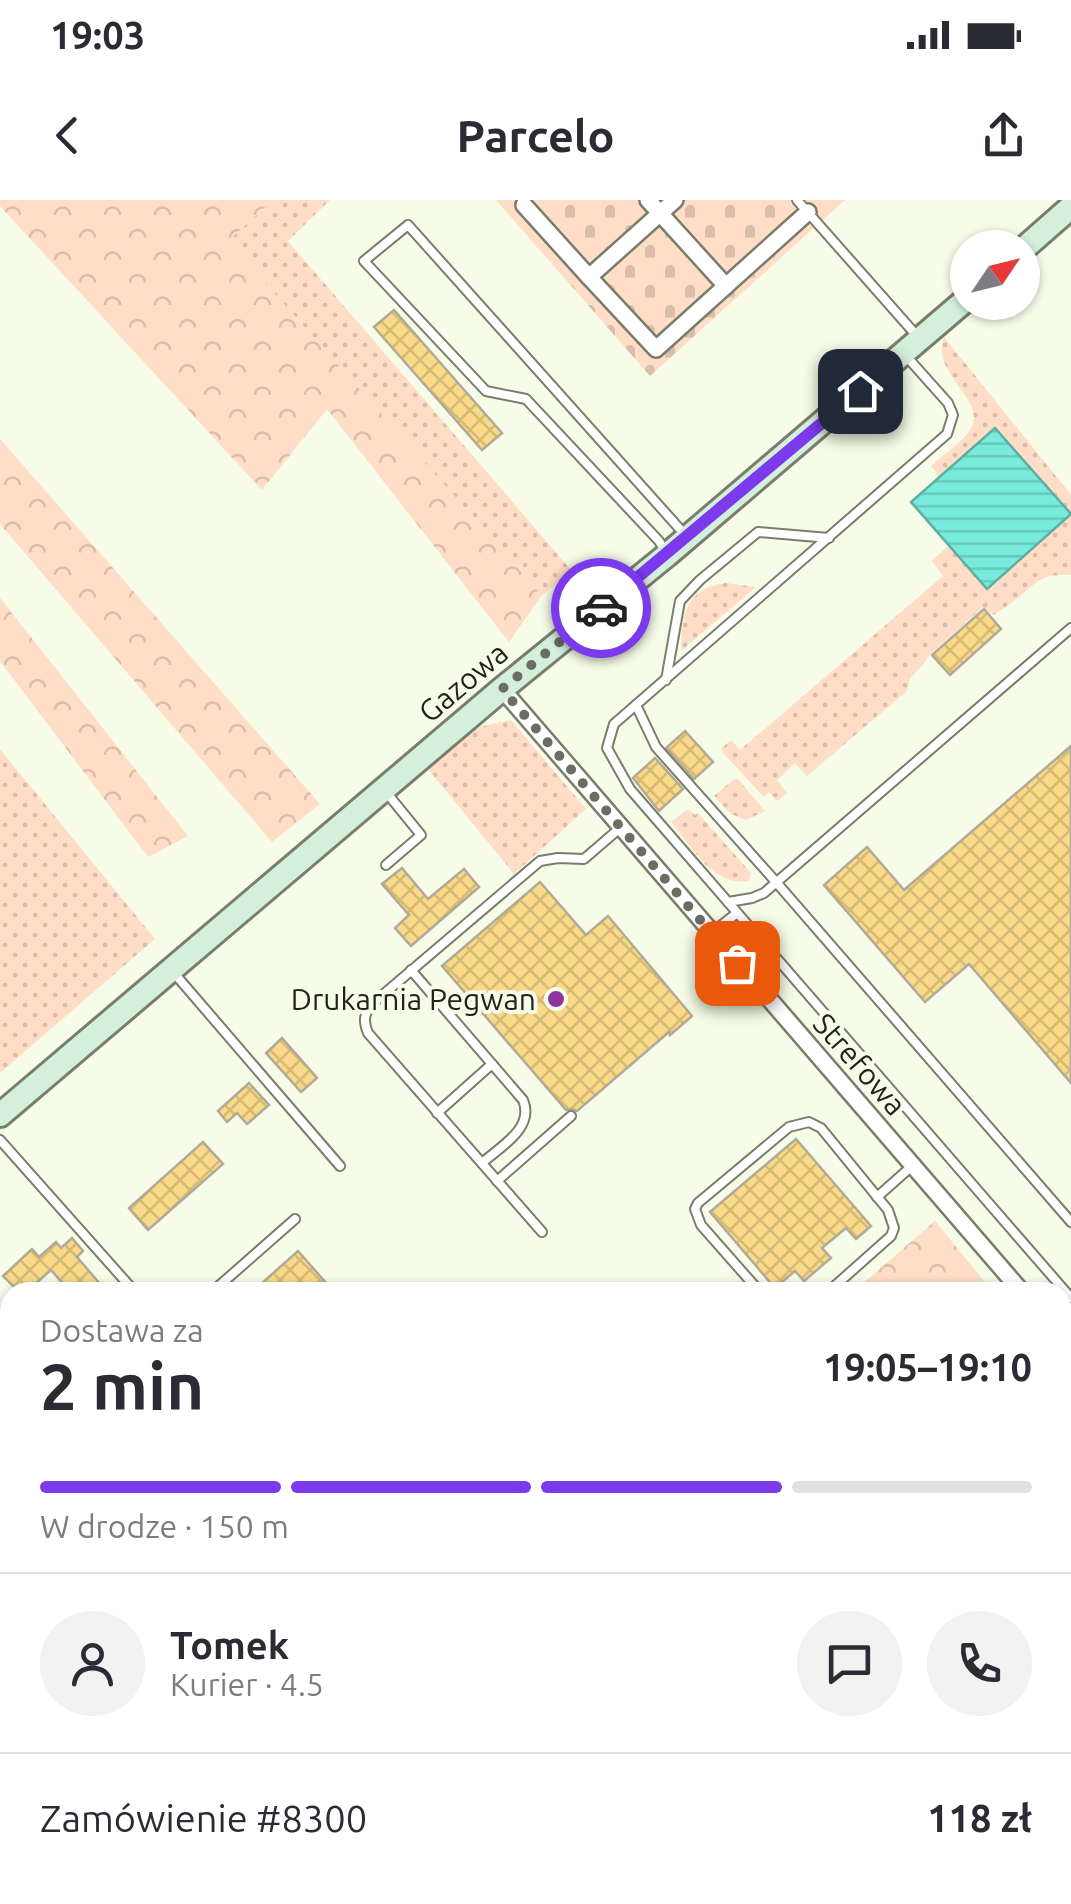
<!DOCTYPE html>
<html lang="pl">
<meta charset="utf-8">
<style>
:root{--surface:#fff;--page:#f2f2f3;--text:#2b2b33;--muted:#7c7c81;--line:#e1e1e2;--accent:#7c3aed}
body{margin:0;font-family:Ubuntu,sans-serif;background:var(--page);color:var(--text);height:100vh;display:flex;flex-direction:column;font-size:38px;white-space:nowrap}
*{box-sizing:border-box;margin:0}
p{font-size:32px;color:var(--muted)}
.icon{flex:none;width:55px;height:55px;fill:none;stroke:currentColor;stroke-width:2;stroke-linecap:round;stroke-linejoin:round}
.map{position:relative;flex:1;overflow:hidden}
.panel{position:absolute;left:0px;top:1082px;width:1072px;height:622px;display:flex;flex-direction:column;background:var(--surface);border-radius:30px 30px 0 0;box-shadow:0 2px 8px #0004}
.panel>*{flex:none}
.needle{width:65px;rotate:55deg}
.tools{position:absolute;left:950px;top:30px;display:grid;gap:20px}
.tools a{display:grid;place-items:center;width:90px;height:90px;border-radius:50%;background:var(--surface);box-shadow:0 2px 8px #0004;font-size:50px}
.pin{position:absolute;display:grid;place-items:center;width:85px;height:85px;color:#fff;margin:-42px;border-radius:20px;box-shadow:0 5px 15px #0006}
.courier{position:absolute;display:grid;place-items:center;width:100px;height:100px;margin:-50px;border:8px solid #7c3aed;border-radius:50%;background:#fff;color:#222;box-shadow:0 2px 12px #0007}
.overview em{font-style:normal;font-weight:700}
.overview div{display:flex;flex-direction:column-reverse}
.overview{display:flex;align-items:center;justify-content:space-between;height:170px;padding:0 40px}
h1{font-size:65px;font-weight:700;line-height:75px}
.bar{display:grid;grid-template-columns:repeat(4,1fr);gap:15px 10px;align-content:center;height:120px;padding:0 40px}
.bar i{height:12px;border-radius:8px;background:var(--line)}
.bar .selected{background:var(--accent)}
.bar p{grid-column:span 4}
.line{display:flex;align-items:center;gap:25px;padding:0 40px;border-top:2px solid var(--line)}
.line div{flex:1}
.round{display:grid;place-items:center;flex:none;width:105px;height:105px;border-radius:52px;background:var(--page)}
.status{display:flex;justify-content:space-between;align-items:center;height:70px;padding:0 50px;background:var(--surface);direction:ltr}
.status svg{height:28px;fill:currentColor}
header{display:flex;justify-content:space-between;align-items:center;height:130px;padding:0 40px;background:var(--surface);font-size:45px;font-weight:700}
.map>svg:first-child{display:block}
.green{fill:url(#green-dots)}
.forest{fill:url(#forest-crowns)}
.cemetery{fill:url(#cemetery-stones)}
.water{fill:url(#water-rules);stroke:#5daea2;stroke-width:2.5}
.building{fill:url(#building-cross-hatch);stroke:#b1aa97;stroke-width:2.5}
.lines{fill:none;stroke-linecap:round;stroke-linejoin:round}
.lane-casing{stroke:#797e6c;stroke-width:12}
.street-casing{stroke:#797e6c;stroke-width:20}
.secondary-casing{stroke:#797e6c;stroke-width:28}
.lane{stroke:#fff;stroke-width:8}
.street{stroke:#fff;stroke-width:15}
.secondary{stroke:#d5efdd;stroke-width:22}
.done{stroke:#6a6e62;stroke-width:10;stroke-dasharray:0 18}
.route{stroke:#7c3aed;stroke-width:12}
.poi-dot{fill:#8f35a0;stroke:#f6fce8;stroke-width:4}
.labels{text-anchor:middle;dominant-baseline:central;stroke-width:8;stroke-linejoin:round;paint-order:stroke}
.street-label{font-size:30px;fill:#1f211a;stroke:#f6fce8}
.poi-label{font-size:30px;fill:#1f211a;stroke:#f6fce8;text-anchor:end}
</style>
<div class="status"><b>19:03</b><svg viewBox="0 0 49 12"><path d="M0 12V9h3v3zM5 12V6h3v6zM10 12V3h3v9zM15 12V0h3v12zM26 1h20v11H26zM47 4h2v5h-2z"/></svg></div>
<header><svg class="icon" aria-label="back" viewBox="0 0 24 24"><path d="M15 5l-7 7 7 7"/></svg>Parcelo<svg class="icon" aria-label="share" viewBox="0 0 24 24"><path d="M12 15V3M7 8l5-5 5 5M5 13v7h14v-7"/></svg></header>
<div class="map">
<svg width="1071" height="1704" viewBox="0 0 1071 1704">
<defs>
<pattern id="green-dots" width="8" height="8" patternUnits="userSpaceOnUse" patternTransform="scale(2.5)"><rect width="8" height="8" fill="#ffddc6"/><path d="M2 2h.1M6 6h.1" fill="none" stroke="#dabdaa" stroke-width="1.8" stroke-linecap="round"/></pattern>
<pattern id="forest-crowns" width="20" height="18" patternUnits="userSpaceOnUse" patternTransform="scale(2.5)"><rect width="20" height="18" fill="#ffddc6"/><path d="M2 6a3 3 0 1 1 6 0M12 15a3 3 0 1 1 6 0" fill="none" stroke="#dabdaa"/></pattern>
<pattern id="cemetery-stones" width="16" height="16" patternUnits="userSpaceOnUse" patternTransform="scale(2.5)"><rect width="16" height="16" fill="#ffddc6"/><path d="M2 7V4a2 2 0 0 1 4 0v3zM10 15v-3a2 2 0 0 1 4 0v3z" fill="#dabdaa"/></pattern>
<pattern id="water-rules" width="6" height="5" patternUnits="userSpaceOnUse" patternTransform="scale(2.5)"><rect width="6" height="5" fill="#78ebdc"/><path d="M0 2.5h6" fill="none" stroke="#67c9bc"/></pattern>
<pattern id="building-cross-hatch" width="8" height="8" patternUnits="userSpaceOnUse" patternTransform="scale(2.5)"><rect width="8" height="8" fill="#fada88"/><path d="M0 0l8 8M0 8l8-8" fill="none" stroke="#d6bb75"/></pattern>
</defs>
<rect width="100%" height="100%" fill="#f6fce8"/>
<!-- green -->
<g class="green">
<polygon points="273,0 330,0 288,41 572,371 542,395 228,41"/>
<path d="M944,137l127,158v80c-28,-1 -31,4 -51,21 -8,7 -18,13 -27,19l-10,-8 -57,51 1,2 -17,18 -3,13 -100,85 -12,-13 -18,17 10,13 -10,8 -8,-9 -5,5 -42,-45v-4l9,-8 9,10 203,-174 -11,-15 17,-16 38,43 8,-159 -55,48 -9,-11c11,-10 27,-21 37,-33 25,-32 -39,-57 -24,-96z"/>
<path d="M726,383l30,4 -75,64c1,-36 4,-63 45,-68z"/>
<polygon points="511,520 586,609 514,674 428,569 479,527"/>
<polygon points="0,549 155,739 0,873"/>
<polygon points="734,579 738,579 765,611 746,620 731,614 714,596"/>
<path d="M686,610h4l5,5 3,-2 53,60 -2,8c-35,7 -58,-35 -78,-59z"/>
</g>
<!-- forest -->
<g class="forest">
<polygon points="0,0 273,0 228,41 542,395 509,442 327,209 262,290 0,6"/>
<polygon points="0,239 320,604 272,642 0,324"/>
<polygon points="0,398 188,636 148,657 0,461"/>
<polygon points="935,1021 993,1092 853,1092"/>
<polygon points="0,1176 10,1186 10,1695 1057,1695 1048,1704 0,1704"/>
<polygon points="1063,1178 1071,1188 1071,1682 1063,1690"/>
</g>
<!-- cemetery -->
<polygon class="cemetery" points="496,0 845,0 650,176"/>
<!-- water -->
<polygon class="water" points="995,228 1071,314 987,389 911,302"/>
<!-- building -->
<g class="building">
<polygon points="394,110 502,233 482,250 374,127"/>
<polygon points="984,409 1001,429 950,475 932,455"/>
<polygon points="685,531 713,562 694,579 666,548"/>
<polygon points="1071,546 1071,883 969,764 925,802 824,685 867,647 904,690"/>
<polygon points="655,558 683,589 659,611 633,578"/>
<polygon points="402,668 428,699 464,669 479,687 411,746 395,728 409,715 382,684"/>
<polygon points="540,682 586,735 608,716 692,816 670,835 669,832 577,911 572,909 566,910 442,766"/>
<polygon points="282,838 317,878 301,892 266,853"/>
<polygon points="249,883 269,905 247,924 237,913 227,922 218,911"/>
<polygon points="796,939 871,1026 856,1039 846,1028 822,1048 831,1058 804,1081 795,1071 775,1088 710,1012"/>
<polygon points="203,942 223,964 148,1030 129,1008"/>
<polygon points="72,1038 83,1051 77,1057 107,1092 70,1092 51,1070 26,1092 19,1092 3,1076 32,1049 39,1057 56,1042 61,1048"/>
<polygon points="298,1051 334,1092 268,1092 261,1084"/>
</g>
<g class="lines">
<!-- lane casing -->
<g class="lane-casing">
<g id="lane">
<polyline points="797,0 917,136"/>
<polyline points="907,157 948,203 953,215 947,234 614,524 607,548 630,589 1071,1098"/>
<polyline points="665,351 659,341 526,199 486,191 364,61 408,25 687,337"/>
<polyline points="666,480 680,401 700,380 758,332 829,338"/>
<polyline points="636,505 656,547 776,682 1071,1022"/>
<polyline points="386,592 421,635 386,665"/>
<polyline points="728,702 752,698 764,693 1071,428"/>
<polyline points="713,732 737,713"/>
<path d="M411,770l112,130c12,28 -23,47 -41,63"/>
<polyline points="174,773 340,966"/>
<polyline points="437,913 492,864"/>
<polyline points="0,940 135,1092"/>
<polyline points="497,981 571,916"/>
<polyline points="877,997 912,966"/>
<path d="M542,1032l-174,-199c-5,-12 -4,-19 4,-29l168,-143 18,-3 26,1 36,-31"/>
<polyline points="212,1092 295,1019"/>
<polyline points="760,1092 701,1025 695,1009 698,1003 789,927 809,922 821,928 888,1010 894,1028 891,1036 828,1092"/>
</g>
</g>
<!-- street casing -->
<g class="street-casing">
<g id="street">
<polyline points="648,0 726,86"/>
<polyline points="675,0 589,77 656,149 808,12"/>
<polyline points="524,5 589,77"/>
<polyline points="502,489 1022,1092"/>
<polyline points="1062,1139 1071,1149"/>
<polyline points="1062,1652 1071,1643"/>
<polyline points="1008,1704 1017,1695"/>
</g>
</g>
<!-- secondary casing -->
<g class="secondary-casing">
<g id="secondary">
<polyline points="1022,50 1071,7"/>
<polyline points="0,915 502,489 667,355 968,98"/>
</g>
</g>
<!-- lane -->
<use href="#lane" class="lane"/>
<!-- street -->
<use href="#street" class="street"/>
<!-- secondary -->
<use href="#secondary" class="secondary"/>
</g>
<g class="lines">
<!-- done -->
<polyline class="done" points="601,408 502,489 737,763"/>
<!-- route -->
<polyline class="route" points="601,408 860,191"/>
</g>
<!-- markers -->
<circle class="poi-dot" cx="556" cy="799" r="10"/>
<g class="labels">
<!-- street labels -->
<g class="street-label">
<text transform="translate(463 482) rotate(-40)">Gazowa</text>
<text transform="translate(860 864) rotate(49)">Strefowa</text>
</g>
<!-- poi labels -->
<g class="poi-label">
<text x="536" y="799">Drukarnia Pegwan</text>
</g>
</g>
</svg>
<div class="tools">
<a><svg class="needle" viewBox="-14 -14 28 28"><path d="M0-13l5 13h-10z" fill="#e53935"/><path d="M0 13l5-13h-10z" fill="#7c7c81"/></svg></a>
</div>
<div class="pin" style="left:737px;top:763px;background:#ea580c"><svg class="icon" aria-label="bag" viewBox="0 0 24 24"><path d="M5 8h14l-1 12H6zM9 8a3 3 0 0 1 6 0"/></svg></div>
<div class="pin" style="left:860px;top:191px;background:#1f2937"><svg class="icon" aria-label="home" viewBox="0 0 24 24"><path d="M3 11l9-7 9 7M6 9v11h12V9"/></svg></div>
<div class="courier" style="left:601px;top:408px"><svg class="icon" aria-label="car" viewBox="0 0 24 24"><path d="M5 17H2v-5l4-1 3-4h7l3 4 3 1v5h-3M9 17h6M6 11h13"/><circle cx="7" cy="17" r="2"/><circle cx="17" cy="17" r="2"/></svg></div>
<section class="panel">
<div class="overview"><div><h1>2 min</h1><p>Dostawa za</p></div><em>19:05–19:10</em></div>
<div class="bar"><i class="selected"></i><i class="selected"></i><i class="selected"></i><i></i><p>W drodze · 150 m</p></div>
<div class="line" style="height:180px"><a class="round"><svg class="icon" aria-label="person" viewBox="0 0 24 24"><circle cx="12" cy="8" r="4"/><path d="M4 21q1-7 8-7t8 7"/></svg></a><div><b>Tomek</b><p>Kurier · 4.5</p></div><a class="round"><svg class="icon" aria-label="chat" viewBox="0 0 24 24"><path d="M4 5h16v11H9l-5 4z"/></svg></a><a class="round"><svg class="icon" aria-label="phone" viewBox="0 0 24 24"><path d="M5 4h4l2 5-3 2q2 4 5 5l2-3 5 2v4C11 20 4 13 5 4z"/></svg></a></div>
<div class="line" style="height:130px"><div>Zamówienie #8300</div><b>118 zł</b></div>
</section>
</div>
